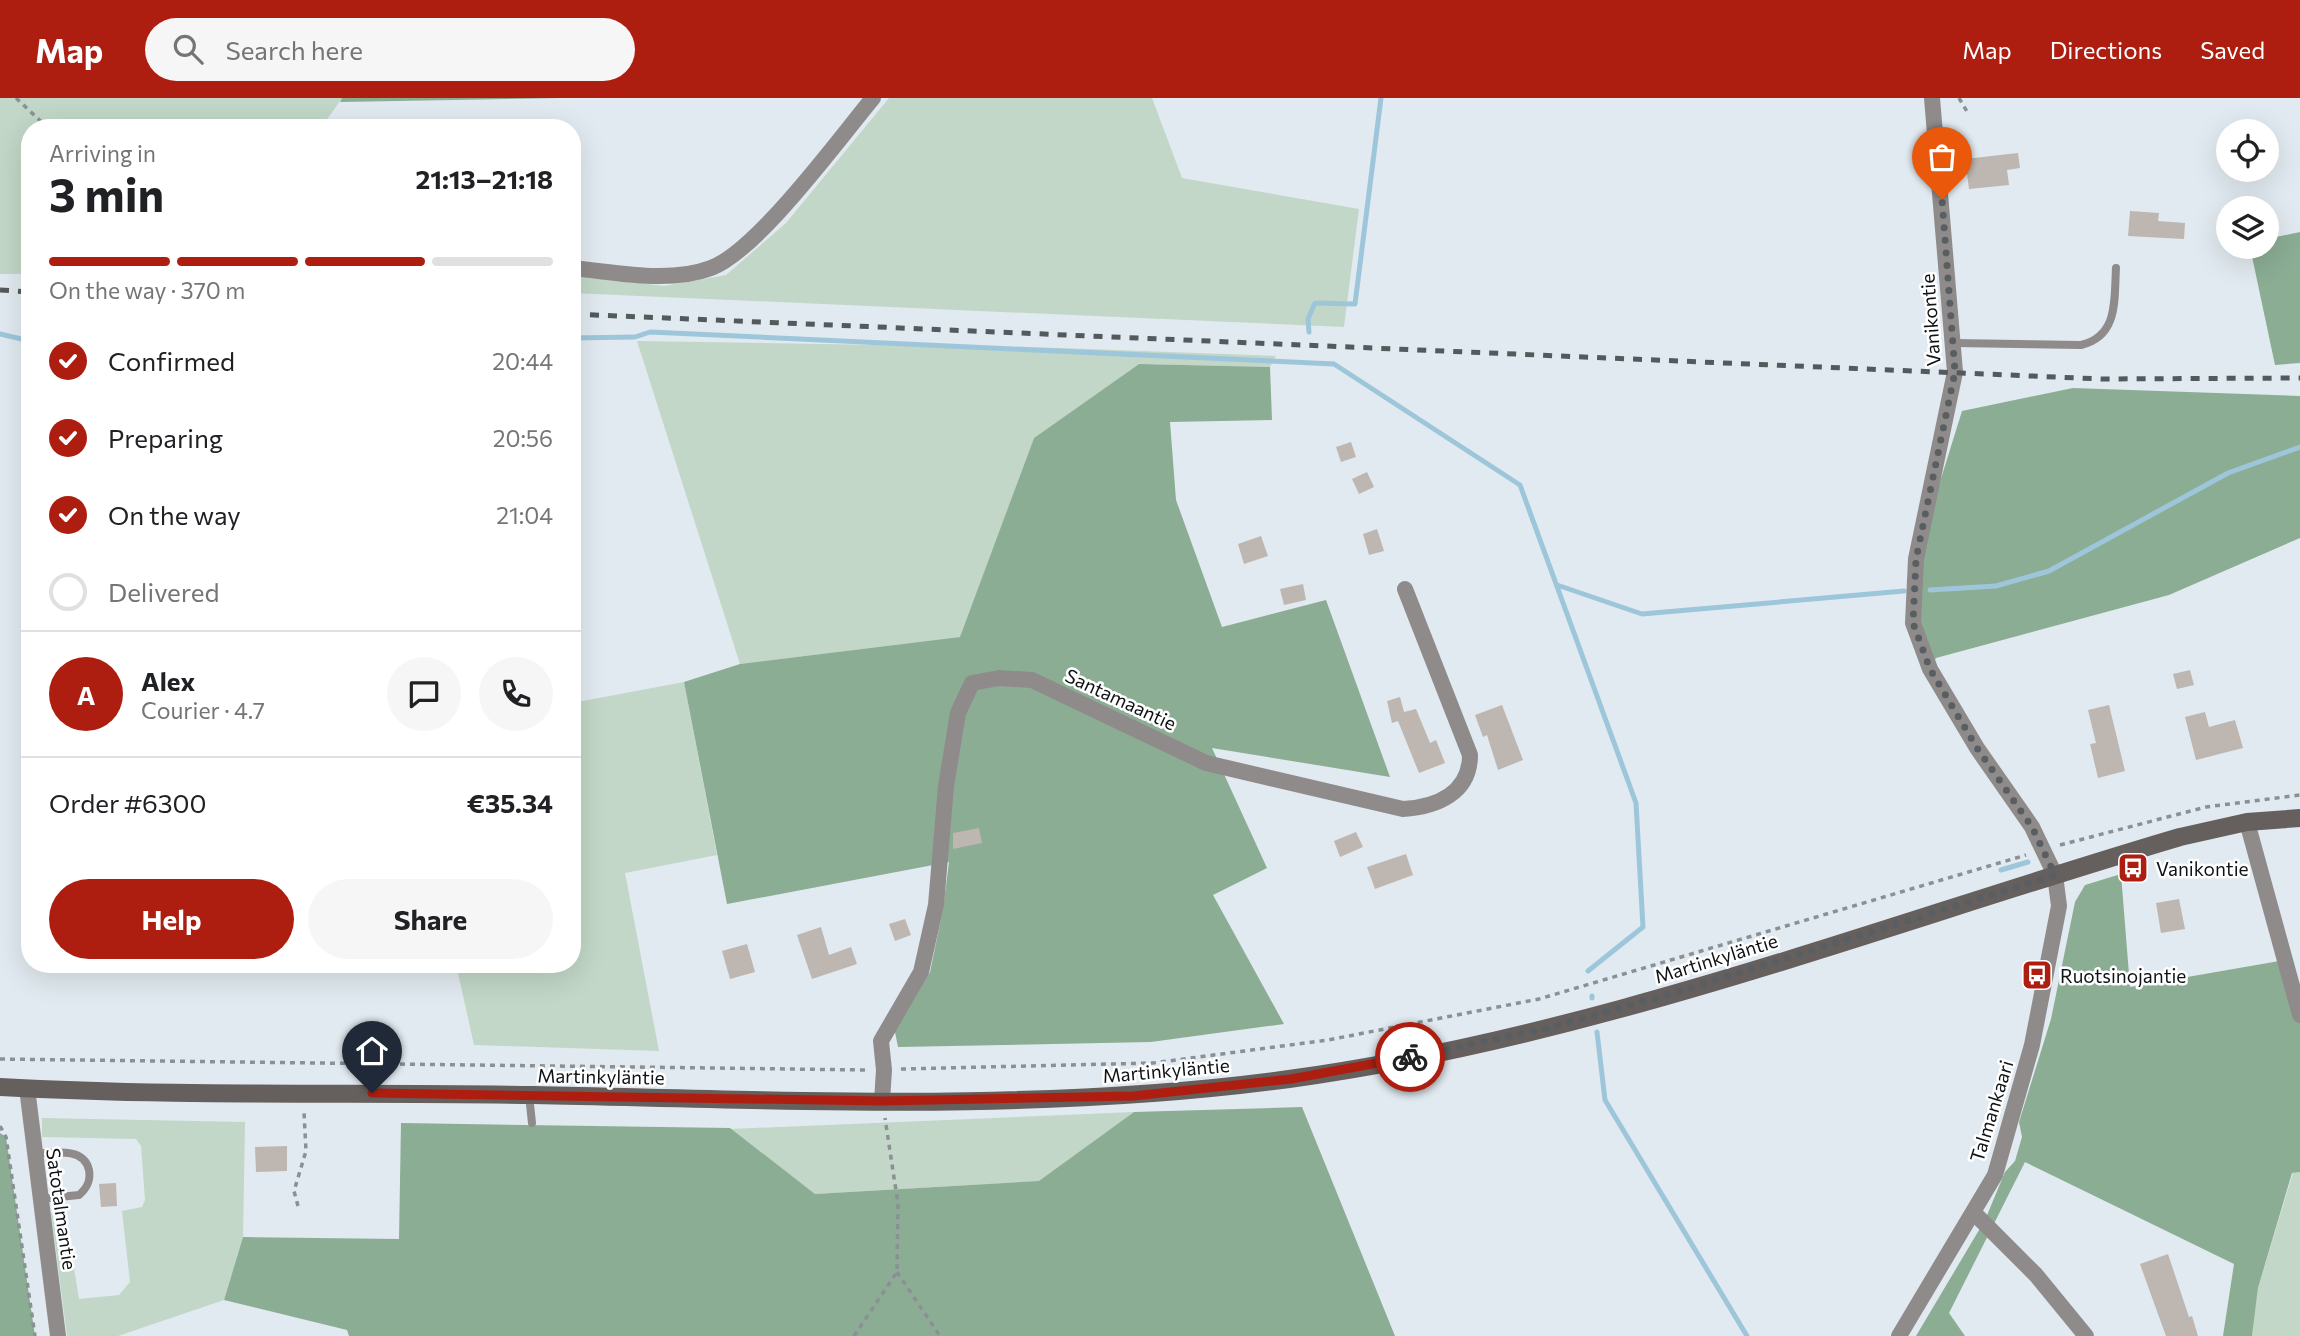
<!DOCTYPE html>
<meta charset="utf-8">
<style>
:root{--surface:#fff;--page:#f6f6f6;--text:#202124;--muted:#757577;--line:#e0e0e0;--accent:#ad1e11}
body{margin:0;font-family:Commissioner,sans-serif;background:var(--page);color:var(--text);height:100vh;display:flex;flex-direction:column;font-size:26px;white-space:nowrap}
*{box-sizing:border-box;margin:0}
p{font-size:23px;color:var(--muted)}
.icon{flex:none;width:38px;height:38px;fill:none;stroke:currentColor;stroke-width:2;stroke-linecap:round;stroke-linejoin:round}
.map{position:relative;flex:1;overflow:hidden}
.side{position:absolute;left:21px;top:21px;width:560px;height:854px;display:flex;flex-direction:column;background:var(--surface);border-radius:28px;box-shadow:0 7px 28px #0002}
.side>*{flex:none}
.tools{position:absolute;left:2216px;top:21px;display:grid;gap:14px}
.tools a{display:grid;place-items:center;width:63px;height:63px;border-radius:50%;background:var(--surface);box-shadow:0 7px 28px #0002;font-size:35px}
.pin{position:absolute;display:grid;place-items:center;width:60px;height:60px;color:#fff;margin:-72px -30px;border-radius:50% 50% 50% 0;rotate:-45deg;box-shadow:0 0 7px #0007}
.pin .icon{rotate:45deg}
.courier{position:absolute;display:grid;place-items:center;width:70px;height:70px;margin:-35px;border:5px solid #ad1e11;border-radius:50%;background:#fff;color:#222;box-shadow:0 2px 9px #0007}
.head em{font-style:normal;font-weight:700}
.head div{display:flex;flex-direction:column-reverse}
.head{display:flex;align-items:center;justify-content:space-between;height:119px;padding:0 28px}
h1{font-size:46px;font-weight:700;line-height:52px}
.bar{display:grid;grid-template-columns:repeat(4,1fr);gap:10px 7px;align-content:center;height:84px;padding:0 28px}
.bar i{height:9px;border-radius:5px;background:var(--line)}
.bar .active{background:var(--accent)}
.bar p{grid-column:span 4}
.line{display:flex;align-items:center;gap:18px;padding:0 28px;border-top:2px solid var(--line)}
.line div{flex:1}
.round{display:grid;place-items:center;flex:none;width:74px;height:74px;border-radius:37px;background:var(--page)}
ol{padding:0 28px;list-style:none}
li{display:flex;align-items:center;gap:21px;height:77px}
li p{margin-inline-start:auto}
li .icon{padding:7px;border-radius:50%;background:var(--accent);color:#fff;stroke-width:4}
li:last-child{color:var(--muted)}
li i{width:38px;height:38px;border:4px solid var(--line);border-radius:50%}
.button{display:flex;gap:14px;margin-top:auto;padding:14px 28px}
.button a{flex:1;height:80px;border-radius:42px;background:var(--accent);color:#fff;font-size:28px;font-weight:700;line-height:80px;text-align:center}
.button a+a{background:var(--page);color:var(--text)}
header{display:flex;align-items:center;gap:42px;box-sizing:border-box;height:98px;padding:0 35px;background:var(--accent);color:#fff}
header strong{font-size:33px}
nav{display:flex;gap:38px;margin-inline-start:auto;font-size:24px}
.search{width:490px;height:63px;background:var(--page);display:flex;align-items:center;gap:18px;box-sizing:border-box;padding:0 24px;border-radius:38px;color:var(--muted);font-size:26px}
.map>svg:first-child{display:block}
.green{fill:#c2d7c7}
.forest{fill:#8bad94}
.lines{fill:none;stroke-linecap:round;stroke-linejoin:round}
.stream{stroke:#9ec6da;stroke-width:5}
.building{fill:#beb6b0}
.path{stroke:#8a9094;stroke-width:3.5;stroke-dasharray:5 5;stroke-linecap:butt}
.lane{stroke:#8f8b8b;stroke-width:8}
.street{stroke:#8f8b8b;stroke-width:16}
.secondary{stroke:#655f5e;stroke-width:18}
.rail{stroke:#54595c;stroke-width:5;stroke-dasharray:9 9;stroke-linecap:butt}
.done{stroke:#585e61;stroke-width:7;stroke-dasharray:0 12.6}
.route{stroke:#ad1e11;stroke-width:9}
.labels{text-anchor:middle;dominant-baseline:central;stroke-width:5;stroke-linejoin:round;paint-order:stroke}
.street-label{font-size:19px;fill:#0f1214;stroke:#fff}
.poi-label{font-size:19px;fill:#0f1214;stroke:#fff;text-anchor:start}
</style>
<header>
<strong>Map</strong>
<div class="search"><svg class="icon" aria-label="search" viewBox="0 0 24 24"><circle cx="10" cy="10" r="6"/><path d="M15 15l6 6"/></svg>Search here</div>
<nav><a>Map</a><a>Directions</a><a>Saved</a></nav>
</header>
<div class="map">
<svg width="2300" height="1238" viewBox="0 0 2300 1238">
<rect width="100%" height="100%" fill="#e1eaf0"/>
<!-- green -->
<g class="green">
<polygon points="0,0 342,0 321,30 30,30 30,176 0,176"/>
<polygon points="889,0 1152,0 1182,80 1359,111 1344,229 572,195 572,177 664,188 726,177 786,125"/>
<polygon points="637,243 1061,250 1276,258 1270,269 1139,266 1034,340 961,539 740,566"/>
<polygon points="684,584 717,757 625,775 659,953 474,947 456,866 572,866 572,605"/>
<polygon points="1134,1014 1040,1083 815,1096 730,1031"/>
<polygon points="42,1020 245,1024 243,1139 224,1202 118,1238 67,1238 51,1115 65,1114 79,1201 119,1197 130,1184 122,1113 142,1109 145,1102 141,1048 136,1041 42,1039"/>
<polygon points="2300,1074 2300,1238 2252,1238 2258,1190 2293,1075"/>
</g>
<!-- forest -->
<g class="forest">
<polygon points="342,0 562,0 340,4"/>
<polygon points="2300,134 2300,265 2275,267 2250,149 2266,149 2266,141"/>
<polygon points="1139,266 1270,269 1272,322 1170,324 1176,402 1222,529 1326,502 1390,679 1212,650 1267,770 1213,797 1284,926 1151,944 898,949 895,934 930,874 943,811 949,764 727,806 684,584 740,566 960,539 1034,340"/>
<polygon points="2073,290 2300,298 2300,440 2169,497 1936,560 1930,571 1913,525 1916,461 1962,313"/>
<polygon points="2121,776 2130,889 2285,862 2300,917 2300,1074 2292,1075 2258,1190 2252,1238 2223,1238 2234,1166 2025,1064 1949,1215 1965,1238 1916,1238 1985,1122 2005,1074 2015,1063 2022,1039 2019,1024 2051,921 2075,804 2085,787"/>
<polygon points="1302,1009 1395,1238 349,1238 347,1232 224,1202 243,1139 399,1141 401,1025 730,1030 815,1096 1039,1083 1134,1014"/>
<polygon points="0,1035 6,1039 35,1238 0,1238"/>
</g>
<g class="lines">
<!-- stream -->
<g class="stream">
<polyline points="1309,234 1308,221 1315,205 1355,206 1381,0"/>
<polyline points="0,236 30,243"/>
<polyline points="572,240 635,239 650,234 1334,266 1520,387 1636,705 1643,829 1588,873"/>
<polyline points="1557,487 1642,516 1904,493"/>
<polyline points="1930,492 1996,488 2049,473 2228,375 2300,349"/>
<polyline points="2001,772 2028,764"/>
<polyline points="1592,898 1592,900"/>
<polyline points="1597,934 1605,1002 1747,1238"/>
</g>
</g>
<!-- building -->
<g class="building">
<polygon points="2018,55 2020,70 2007,72 2009,87 1969,91 1965,61"/>
<polygon points="2130,113 2159,115 2158,123 2185,125 2184,141 2128,138"/>
<polygon points="1351,344 1356,359 1341,364 1336,349"/>
<polygon points="1367,374 1374,389 1359,396 1352,381"/>
<polygon points="1377,431 1384,453 1369,457 1363,436"/>
<polygon points="1261,438 1268,458 1244,466 1238,446"/>
<polygon points="1303,486 1306,502 1284,507 1280,491"/>
<polygon points="2190,572 2194,587 2177,591 2173,576"/>
<polygon points="1400,599 1404,614 1416,611 1430,645 1436,642 1445,665 1419,675 1398,623 1392,625 1387,603"/>
<polygon points="1502,607 1523,662 1498,672 1487,637 1483,639 1475,617"/>
<polygon points="2109,607 2125,673 2098,680 2090,646 2096,645 2088,612"/>
<polygon points="2205,614 2209,629 2235,622 2243,650 2196,662 2185,619"/>
<polygon points="979,730 982,745 953,751 953,735"/>
<polygon points="1356,734 1363,749 1340,759 1334,743"/>
<polygon points="1406,756 1413,777 1375,791 1367,769"/>
<polygon points="2179,801 2185,831 2161,835 2156,805"/>
<polygon points="905,821 911,837 895,843 889,826"/>
<polygon points="821,829 829,857 851,849 857,866 812,881 797,837"/>
<polygon points="747,846 755,874 730,881 722,853"/>
<polygon points="287,1048 287,1073 256,1074 255,1049"/>
<polygon points="116,1085 117,1108 101,1109 99,1086"/>
<polygon points="2168,1156 2189,1219 2192,1218 2198,1238 2166,1238 2154,1205 2140,1166"/>
</g>
<g class="lines">
<!-- path -->
<g class="path">
<polyline points="16,0 48,30"/>
<polyline points="1959,0 1969,17"/>
<polyline points="2060,747 2206,709 2300,697"/>
<polyline points="0,961 869,972"/>
<polyline points="901,971 1153,965 1328,942 1539,901 2026,757"/>
<polyline points="0,1028 6,1039 35,1238"/>
<polyline points="298,1108 294,1093 306,1053 304,1014"/>
<polyline points="897,1174 940,1238"/>
<polyline points="854,1238 897,1174 898,1106 885,1020"/>
</g>
<!-- lane -->
<g class="lane">
<path d="M1954,245l127,2c38,-9 33,-46 35,-77"/>
<polyline points="529,997 532,1025"/>
<path d="M34,1056c18,-1 50,-8 55,16 2,11 -2,18 -10,25l-40,4"/>
</g>
<!-- street -->
<g class="street">
<path d="M572,170c44,4 96,16 139,0 46,-17 128,-129 162,-170"/>
<polyline points="2247,724 2300,917"/>
<polyline points="27,990 58,1238"/>
<path d="M882,1003l2,-31 -3,-29 40,-69 15,-67 10,-119 12,-73 14,-30 27,-5 33,2 174,83 197,46c34,-2 67,-16 67,-54l-65,-166"/>
<polyline points="1974,1115 2036,1177 2086,1238"/>
<polyline points="1899,1238 1995,1077 2032,947 2059,808 2055,777 2032,729 1977,650 1930,571 1913,525 1916,461 1955,274 1932,0"/>
</g>
<!-- secondary -->
<path class="secondary" d="M0,989c177,10 356,5 534,8 251,5 506,18 755,-16 306,-42 596,-155 891,-242l67,-15 53,-4"/>
<!-- rail -->
<g class="rail">
<polyline points="0,192 30,194"/>
<polyline points="572,216 2102,281 2300,280"/>
</g>
</g>
<g class="lines">
<!-- done -->
<polyline class="done" points="1410,959 1548,930 1684,892 2055,777 2032,729 1977,650 1930,571 1913,525 1916,461 1955,274 1942,101"/>
<!-- route -->
<polyline class="route" points="372,995 882,1003 1133,998 1291,981 1410,959"/>
</g>
<!-- icons -->
<defs>
<g id="bus-square" transform="scale(1.575)"><rect x="-9" y="-9" width="18" height="18" rx="4" fill="#ad1e11" stroke="#fff"/><path d="M-5-6H5V4H4V6H2V4H-2V6H-4V4H-5ZM-3.5-4V0h7V-4ZM-3.5 1.2v1.5H-2V1.2ZM2 1.2v1.5H3.5V1.2Z" fill="#fff"/></g>
</defs>
<g fill-rule="evenodd">
<use href="#bus-square" x="2133" y="770"/>
<use href="#bus-square" x="2037" y="877"/>
</g>
<g class="labels">
<!-- street labels -->
<g class="street-label">
<text transform="translate(1930 222) rotate(-94)">Vanikontie</text>
<text transform="translate(1121 601) rotate(25)">Santamaantie</text>
<text transform="translate(1716 860) rotate(-17)">Martinkyläntie</text>
<text transform="translate(1166 972) rotate(-5)">Martinkyläntie</text>
<text transform="translate(601 978) rotate(1)">Martinkyläntie</text>
<text transform="translate(1991 1013) rotate(-73)">Talmankaari</text>
<text transform="translate(62 1111) rotate(82)">Satotalmantie</text>
</g>
<!-- poi labels -->
<g class="poi-label">
<text x="2156" y="770">Vanikontie</text>
<text x="2060" y="877">Ruotsinojantie</text>
</g>
</g>
</svg>
<div class="tools">
<a><svg class="icon" aria-label="locate" viewBox="0 0 24 24"><circle cx="12" cy="12" r="6"/><path d="M12 2v4M12 18v4M2 12h4M18 12h4"/></svg></a>
<a><svg class="icon" aria-label="layers" viewBox="0 0 24 24"><path d="M12 4l9 5-9 5-9-5zM3 14l9 5 9-5"/></svg></a>
</div>
<div class="pin" style="left:1942px;top:101px;background:#ea580c"><svg class="icon" aria-label="bag" viewBox="0 0 24 24"><path d="M5 8h14l-1 12H6zM9 8a3 3 0 0 1 6 0"/></svg></div>
<div class="pin" style="left:372px;top:995px;background:#1f2937"><svg class="icon" aria-label="home" viewBox="0 0 24 24"><path d="M3 11l9-7 9 7M6 9v11h12V9"/></svg></div>
<div class="courier" style="left:1410px;top:959px"><svg class="icon" aria-label="bike" viewBox="0 0 24 24"><circle cx="6" cy="16" r="4"/><circle cx="18" cy="16" r="4"/><path d="M6 16l4-8h5l3 8M10 8l3 8H6M13 5h3"/></svg></div>
<section class="side">
<div class="head"><div><h1>3 min</h1><p>Arriving in</p></div><em>21:13–21:18</em></div>
<div class="bar"><i class="active"></i><i class="active"></i><i class="active"></i><i></i><p>On the way · 370 m</p></div>
<ol>
<li><svg class="icon" aria-label="check" viewBox="0 0 24 24"><path d="M5 12l5 5 9-10"/></svg>Confirmed<p>20:44</p></li>
<li><svg class="icon" aria-label="check" viewBox="0 0 24 24"><path d="M5 12l5 5 9-10"/></svg>Preparing<p>20:56</p></li>
<li><svg class="icon" aria-label="check" viewBox="0 0 24 24"><path d="M5 12l5 5 9-10"/></svg>On the way<p>21:04</p></li>
<li><i></i>Delivered</li>
</ol>
<div class="line" style="height:126px"><b class="round" style="background:var(--accent);color:#fff">A</b><div><b>Alex</b><p>Courier · 4.7</p></div><a class="round"><svg class="icon" aria-label="chat" viewBox="0 0 24 24"><path d="M4 5h16v11H9l-5 4z"/></svg></a><a class="round"><svg class="icon" aria-label="phone" viewBox="0 0 24 24"><path d="M5 4h4l2 5-3 2q2 4 5 5l2-3 5 2v4C11 20 4 13 5 4z"/></svg></a></div>
<div class="line" style="height:91px"><div>Order #6300</div><b>€35.34</b></div>
<div class="button"><a>Help</a><a>Share</a></div>
</section>
</div>
